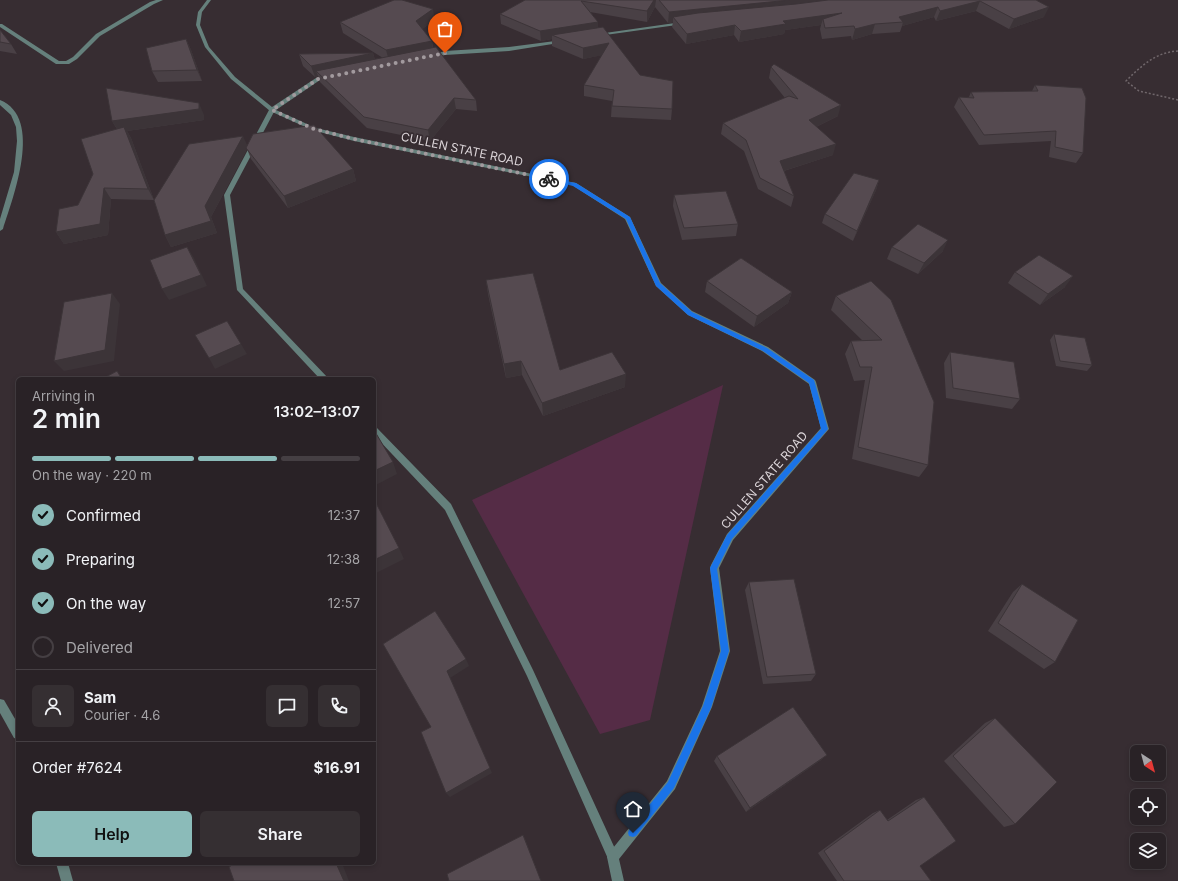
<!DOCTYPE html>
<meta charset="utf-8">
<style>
:root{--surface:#292226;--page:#352f32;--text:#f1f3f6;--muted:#a5a4a7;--line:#453f43;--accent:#8bbbb9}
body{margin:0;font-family:Inter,sans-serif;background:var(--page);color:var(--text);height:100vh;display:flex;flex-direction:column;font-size:15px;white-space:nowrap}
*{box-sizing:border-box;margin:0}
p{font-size:13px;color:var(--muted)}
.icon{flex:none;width:22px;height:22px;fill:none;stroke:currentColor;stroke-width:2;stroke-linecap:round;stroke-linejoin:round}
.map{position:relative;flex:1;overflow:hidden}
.drawer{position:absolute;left:16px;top:377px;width:360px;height:488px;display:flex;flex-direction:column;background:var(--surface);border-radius:6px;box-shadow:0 2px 6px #0003,0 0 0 1px var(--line)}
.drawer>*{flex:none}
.needle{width:26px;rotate:144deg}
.controls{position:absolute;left:1130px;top:745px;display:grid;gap:8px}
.controls a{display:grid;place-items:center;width:36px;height:36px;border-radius:6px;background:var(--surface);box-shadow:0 2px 6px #0003,0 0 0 1px var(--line);font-size:20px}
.pin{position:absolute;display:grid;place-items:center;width:34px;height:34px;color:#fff;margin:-41px -17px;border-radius:50% 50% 50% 0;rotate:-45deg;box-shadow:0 0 4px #0007}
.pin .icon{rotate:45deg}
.courier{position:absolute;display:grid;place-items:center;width:40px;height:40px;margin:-20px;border:3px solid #1a73e8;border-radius:50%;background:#fff;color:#222;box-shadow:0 1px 5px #0007}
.head em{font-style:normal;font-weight:600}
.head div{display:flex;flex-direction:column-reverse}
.head{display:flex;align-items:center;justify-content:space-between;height:68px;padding:0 16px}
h1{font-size:26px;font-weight:600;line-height:30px}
.bar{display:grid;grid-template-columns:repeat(4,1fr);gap:6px 4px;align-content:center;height:48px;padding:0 16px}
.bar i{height:5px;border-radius:3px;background:var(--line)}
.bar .on{background:var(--accent)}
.bar p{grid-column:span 4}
.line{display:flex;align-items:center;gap:10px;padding:0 16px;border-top:1px solid var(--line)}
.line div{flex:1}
.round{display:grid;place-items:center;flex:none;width:42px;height:42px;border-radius:6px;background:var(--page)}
ol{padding:0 16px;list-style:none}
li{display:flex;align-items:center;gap:12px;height:44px}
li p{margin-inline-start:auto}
li .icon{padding:4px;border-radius:50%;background:var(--accent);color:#111;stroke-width:4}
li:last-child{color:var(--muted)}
li i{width:22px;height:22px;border:2px solid var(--line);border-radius:50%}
.button{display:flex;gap:8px;margin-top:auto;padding:8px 16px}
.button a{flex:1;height:46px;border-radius:6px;background:var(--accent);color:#111;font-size:16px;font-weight:600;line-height:46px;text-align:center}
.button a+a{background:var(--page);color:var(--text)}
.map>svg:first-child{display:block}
.green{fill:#552c46}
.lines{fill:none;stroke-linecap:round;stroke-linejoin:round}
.path{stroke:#70676b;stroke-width:1.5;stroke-dasharray:2 2;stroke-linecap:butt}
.service{fill:#65807c;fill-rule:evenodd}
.minor{fill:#65807c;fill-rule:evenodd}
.tertiary{fill:#65807c;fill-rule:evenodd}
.wall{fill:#494045}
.shaded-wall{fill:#3c3438}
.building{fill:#554a50;stroke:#3c3438}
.route{fill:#1a73e8}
.done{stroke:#a29a9e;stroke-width:4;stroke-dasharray:0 7.2}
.labels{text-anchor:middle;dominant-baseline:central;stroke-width:3.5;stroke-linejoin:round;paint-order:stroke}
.street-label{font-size:12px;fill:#dbd4d8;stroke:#372d32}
</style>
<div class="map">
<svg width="1178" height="881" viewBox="0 0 1178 881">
<rect width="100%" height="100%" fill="#372d32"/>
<!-- green -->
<polygon class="green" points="723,385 650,720 600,734 472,500"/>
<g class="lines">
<!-- path -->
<path class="path" d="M1178,51c-22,1 -37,15 -52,30l13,10 39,9"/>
<!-- service -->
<g class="service">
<polygon points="272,108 275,110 230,195 243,289 329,379 320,379 237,290 224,195 269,110"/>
<polygon points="374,427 377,428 451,504 533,670 617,853 619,857 617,861 613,863 609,861 527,676 445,510 374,435"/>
</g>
<!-- minor -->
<g class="minor">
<polygon points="156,0 163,0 154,4 100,36 77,59 69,64 56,64 0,27 0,24 2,24 59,61 66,61 73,57 96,34 150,2"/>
<polygon points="207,0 211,0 202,12 200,25 209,47 235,77 272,107 316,78 328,75 331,77 330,78 320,80 276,110 316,128 354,137 576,183 630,217 661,283 692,311 768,347 815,380 816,382 829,429 733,540 719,568 730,651 712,707 675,789 619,859 624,881 612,881 607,857 609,853 667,781 702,706 720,651 710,568 711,565 727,534 821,428 809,384 762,351 688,315 656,286 625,219 572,185 354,141 312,130 270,111 231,79 205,47 196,25 198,12"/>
<polygon points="682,22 684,22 684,24 598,36 596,35 598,34"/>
<polygon points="563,40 565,41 565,42 509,51 445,55 432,58 429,56 445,51 509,47"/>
</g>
<!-- tertiary -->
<g class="tertiary">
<path d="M0,100c44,18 13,97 3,129l-3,2v-12l14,-47 3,-31 -1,-14 -5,-12 -11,-10z"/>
<polygon points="0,699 4,700 18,724 18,739 14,738 0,713"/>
<polygon points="56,863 68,863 73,881 61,881"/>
</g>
</g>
<!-- wall -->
<g class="wall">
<polygon points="525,0 1036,0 1044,17 1009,29 976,11 936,21 934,17 902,26 900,32 872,34 852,40 851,36 822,39 820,29 821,25 785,30 784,34 739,42 734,35 686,44 672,27 673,22 668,23 655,7 647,22 590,12 598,22 598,28 640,75 672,109 671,120 611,117 612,101 584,96 584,85 602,55 583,59 552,46 552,39 541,41 501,24 500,14"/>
<polygon points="435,20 422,29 432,41 433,48 476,100 477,111 456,109 430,141 367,128 320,82 318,76 315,77 303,66 299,54 373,53 375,60 383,58 343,33 340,22"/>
<polygon points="0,30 11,44 17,54 0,51"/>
<polygon points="186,39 191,50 202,81 158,82 152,71"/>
<polygon points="771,67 838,116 816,127 833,155 784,171 794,196 791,207 758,189 744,151 721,134 723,123 785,98 769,78"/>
<polygon points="1035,85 1083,153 1076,163 1049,157 1051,141 979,145 954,107 959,97 969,97 971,92 1032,91"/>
<polygon points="204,115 204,120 127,131 131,138 154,200 247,146 353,169 356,181 288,208 251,159 247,149 211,217 217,233 171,247 165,235 154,200 111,199 108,235 64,244 56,232 78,205 117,129 112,121"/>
<polygon points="879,180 876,190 853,241 822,223 825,214"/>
<polygon points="674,195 738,224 736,236 682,240 673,206"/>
<polygon points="892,247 943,251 918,274 887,259"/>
<polygon points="1015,272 1065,287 1040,305 1008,283"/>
<polygon points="486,280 560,370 625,387 543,416 522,375 506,378 488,294"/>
<polygon points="707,281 792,292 788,303 754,327 705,292"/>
<polygon points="871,281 928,465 919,477 852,459 865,380 854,381 845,354 851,341 862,340 831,310 836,296"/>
<polygon points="1054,334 1092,365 1087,371 1056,366 1050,340"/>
<polygon points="950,352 1020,399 1012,409 946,398 944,363"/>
<polygon points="749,582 816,674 811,681 763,684 745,590"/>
<polygon points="1022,584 1055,662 1044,669 988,631 1013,592"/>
<polygon points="995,718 1015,824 1004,827 944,761 985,723"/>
<polygon points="827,755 821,760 746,812 714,761 717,756"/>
<polygon points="924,797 920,866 931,881 837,881 818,853 873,813 880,810 887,820 916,800"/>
</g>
<!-- shaded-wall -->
<g class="shaded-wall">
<polygon points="654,0 656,0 655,7 647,22 647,11"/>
<polygon points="790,0 859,0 673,17 673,22 668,23 669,12"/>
<polygon points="980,1 976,11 936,21 940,11"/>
<polygon points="938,7 934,17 902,26 903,22 899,17"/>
<polygon points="1049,7 1044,17 1009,29 1014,19"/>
<polygon points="433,9 435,20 418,32 416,21"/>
<polygon points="842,13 823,19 821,25 785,30 784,34 739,42 741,31 783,21"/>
<polygon points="598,22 598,33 552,35 552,39 541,41 540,31"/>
<polygon points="875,24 872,34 852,40 855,29"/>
<polygon points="735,25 734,35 686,44 687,34"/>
<polygon points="186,39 191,50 202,81 197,70"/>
<polygon points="432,41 433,52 389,61 386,50"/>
<polygon points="609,43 609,54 583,59 583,48"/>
<polygon points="373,53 376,64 316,71 318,76 315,77 311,66"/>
<polygon points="454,98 456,109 430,141 428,130"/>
<polygon points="199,103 204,115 204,120 127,131 131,138 154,200 148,189 119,132 112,121"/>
<polygon points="841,105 838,116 806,132 809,120"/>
<polygon points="243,136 248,147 211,217 217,233 171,247 165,235 205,206"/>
<polygon points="836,144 833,155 777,173 780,161"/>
<polygon points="353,169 356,181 288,208 284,196"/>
<polygon points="879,180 876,190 853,241 857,231"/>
<polygon points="104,188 111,199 108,235 64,244 56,232"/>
<polygon points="948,240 943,251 918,274 924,263"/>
<polygon points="187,247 194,258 207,286 169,300 162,289"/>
<polygon points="1073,276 1065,287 1040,305 1048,294"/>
<polygon points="792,292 788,303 754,327 757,316"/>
<polygon points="112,293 120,304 114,361 64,371 54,361"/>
<polygon points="241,344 247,354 215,369 209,358"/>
<polygon points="521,361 522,375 506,378 504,364"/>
<polygon points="626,374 625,387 543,416 542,403"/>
<polygon points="393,462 397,474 374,486 374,471"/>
<polygon points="399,548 404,559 374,574 374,560"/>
<polygon points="466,659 469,666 450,678 492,773 450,797 446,793 447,671"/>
<polygon points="827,755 821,760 746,812 750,808"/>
<polygon points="523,835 525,838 541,881"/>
<polygon points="336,863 342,863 349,881 344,881"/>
</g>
<!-- building -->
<g class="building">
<polygon points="394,0 402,0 433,9 416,21 432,41 386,50 340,22"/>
<polygon points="525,0 654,0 647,11 581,1 598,22 540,31 500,14"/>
<polygon points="659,0 790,0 669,12"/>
<polygon points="828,0 1036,0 1049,7 1014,19 980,1 940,11 938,7 899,17 903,22 875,24 855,29 854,26 825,28 823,19 842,13 783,21 786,24 741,31 735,25 687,34 673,17 698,13 796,4"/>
<polygon points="603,27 640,75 673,81 672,109 612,106 614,90 584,85 609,43 583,48 552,35"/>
<polygon points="0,30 11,44 0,42"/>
<polygon points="186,39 197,70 152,71 146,48"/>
<polygon points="436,47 476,100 454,98 428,130 364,117 316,71"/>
<polygon points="373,53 311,66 299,54"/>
<polygon points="774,64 841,105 809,120 836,144 780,161 794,196 760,178 746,140 723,123 789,96 798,99 771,67"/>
<polygon points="1035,85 1082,88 1086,98 1083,153 1055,147 1056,131 984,135 959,97 974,98 971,92 1038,91"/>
<polygon points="106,88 199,103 199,109 112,121"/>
<polygon points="314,125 353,169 284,196 246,148 253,134"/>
<polygon points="124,127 148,189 104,188 100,224 56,232 59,209 78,205 93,174 81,139"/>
<polygon points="243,136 205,206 211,221 165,235 154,200 189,144"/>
<polygon points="854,173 879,180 857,231 825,214"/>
<polygon points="726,191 738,224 684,228 674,195"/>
<polygon points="918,224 948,240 924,263 892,247"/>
<polygon points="187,247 201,275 162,289 150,260"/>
<polygon points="1039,255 1073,276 1048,294 1015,272"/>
<polygon points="741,258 792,292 757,316 707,281"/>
<polygon points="533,273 560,370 612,352 626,374 542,403 521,361 504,364 486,280"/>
<polygon points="871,281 891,300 934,402 928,465 858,447 872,367 860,367 851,341 882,340 836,296"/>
<polygon points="112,293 105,350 54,361 64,302"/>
<polygon points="227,321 241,344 209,358 195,335"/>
<polygon points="1054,334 1085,338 1092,365 1060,361"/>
<polygon points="950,352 1014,362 1020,399 953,388"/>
<polygon points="117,371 122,379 102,379"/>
<polygon points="374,430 393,462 374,471"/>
<polygon points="374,499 399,548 374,560"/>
<polygon points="794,579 816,674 767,677 749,582"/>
<polygon points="1022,584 1078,620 1055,662 998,623"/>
<polygon points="435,611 466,659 447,671 490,768 446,793 421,732 431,727 383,644"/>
<polygon points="793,707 827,755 750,808 717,756"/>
<polygon points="995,718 1057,782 1015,824 953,756"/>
<polygon points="924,797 956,841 920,866 931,881 844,881 824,851 880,810 888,821"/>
<polygon points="523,835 541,881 449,881 447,874"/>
<polygon points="235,863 336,863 344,881 234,881 229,867"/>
</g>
<!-- route -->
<polygon class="route" points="548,178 576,183 630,217 660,283 692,312 767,348 814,380 828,429 732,539 717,569 729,651 711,708 674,788 636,836 633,837 629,836 628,833 629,830 668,782 703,706 721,651 710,568 711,566 727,535 821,429 809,383 763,351 688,315 656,286 626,219 573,186 548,180"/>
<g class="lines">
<!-- done -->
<polyline class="done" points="445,53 318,79 272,110 314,129 354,139 549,179"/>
</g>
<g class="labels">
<!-- street labels -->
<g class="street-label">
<text transform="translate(462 149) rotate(12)">CULLEN STATE ROAD</text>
<text transform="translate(764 480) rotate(-49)">CULLEN STATE ROAD</text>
</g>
</g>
</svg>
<div class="controls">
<a><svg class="needle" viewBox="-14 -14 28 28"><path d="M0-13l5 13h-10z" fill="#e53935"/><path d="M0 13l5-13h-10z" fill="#a5a4a7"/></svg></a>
<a><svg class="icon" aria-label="locate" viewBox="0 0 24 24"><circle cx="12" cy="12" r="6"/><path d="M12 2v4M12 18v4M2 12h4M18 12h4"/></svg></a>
<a><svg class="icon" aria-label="layers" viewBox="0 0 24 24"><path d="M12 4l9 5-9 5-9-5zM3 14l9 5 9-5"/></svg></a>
</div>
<div class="pin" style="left:445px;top:53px;background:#ea580c"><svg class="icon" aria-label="bag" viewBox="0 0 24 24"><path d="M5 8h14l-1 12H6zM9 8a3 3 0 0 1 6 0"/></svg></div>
<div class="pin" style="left:633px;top:833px;background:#1f2937"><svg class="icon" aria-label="home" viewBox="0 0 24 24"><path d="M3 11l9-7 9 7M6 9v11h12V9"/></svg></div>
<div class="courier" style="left:549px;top:179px"><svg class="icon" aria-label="bike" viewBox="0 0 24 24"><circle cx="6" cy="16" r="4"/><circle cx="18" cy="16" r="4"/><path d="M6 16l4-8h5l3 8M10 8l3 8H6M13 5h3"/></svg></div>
<section class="drawer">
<div class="head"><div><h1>2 min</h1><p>Arriving in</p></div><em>13:02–13:07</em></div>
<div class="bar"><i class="on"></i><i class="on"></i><i class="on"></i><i></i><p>On the way · 220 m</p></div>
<ol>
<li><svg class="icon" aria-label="check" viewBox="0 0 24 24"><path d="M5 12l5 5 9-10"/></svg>Confirmed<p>12:37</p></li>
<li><svg class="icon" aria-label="check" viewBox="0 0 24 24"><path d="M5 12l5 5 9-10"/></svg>Preparing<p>12:38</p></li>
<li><svg class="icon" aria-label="check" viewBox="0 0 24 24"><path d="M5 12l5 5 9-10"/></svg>On the way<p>12:57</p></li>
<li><i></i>Delivered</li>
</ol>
<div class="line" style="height:72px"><a class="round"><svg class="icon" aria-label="person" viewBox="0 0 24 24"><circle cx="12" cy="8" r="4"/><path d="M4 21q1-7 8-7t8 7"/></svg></a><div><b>Sam</b><p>Courier · 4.6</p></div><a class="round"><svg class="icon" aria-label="chat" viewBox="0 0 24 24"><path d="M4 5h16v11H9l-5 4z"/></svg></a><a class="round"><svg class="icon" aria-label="phone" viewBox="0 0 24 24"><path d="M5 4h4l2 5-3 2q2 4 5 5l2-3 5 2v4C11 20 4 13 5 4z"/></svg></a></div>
<div class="line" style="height:52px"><div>Order #7624</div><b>$16.91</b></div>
<div class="button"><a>Help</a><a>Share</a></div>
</section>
</div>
